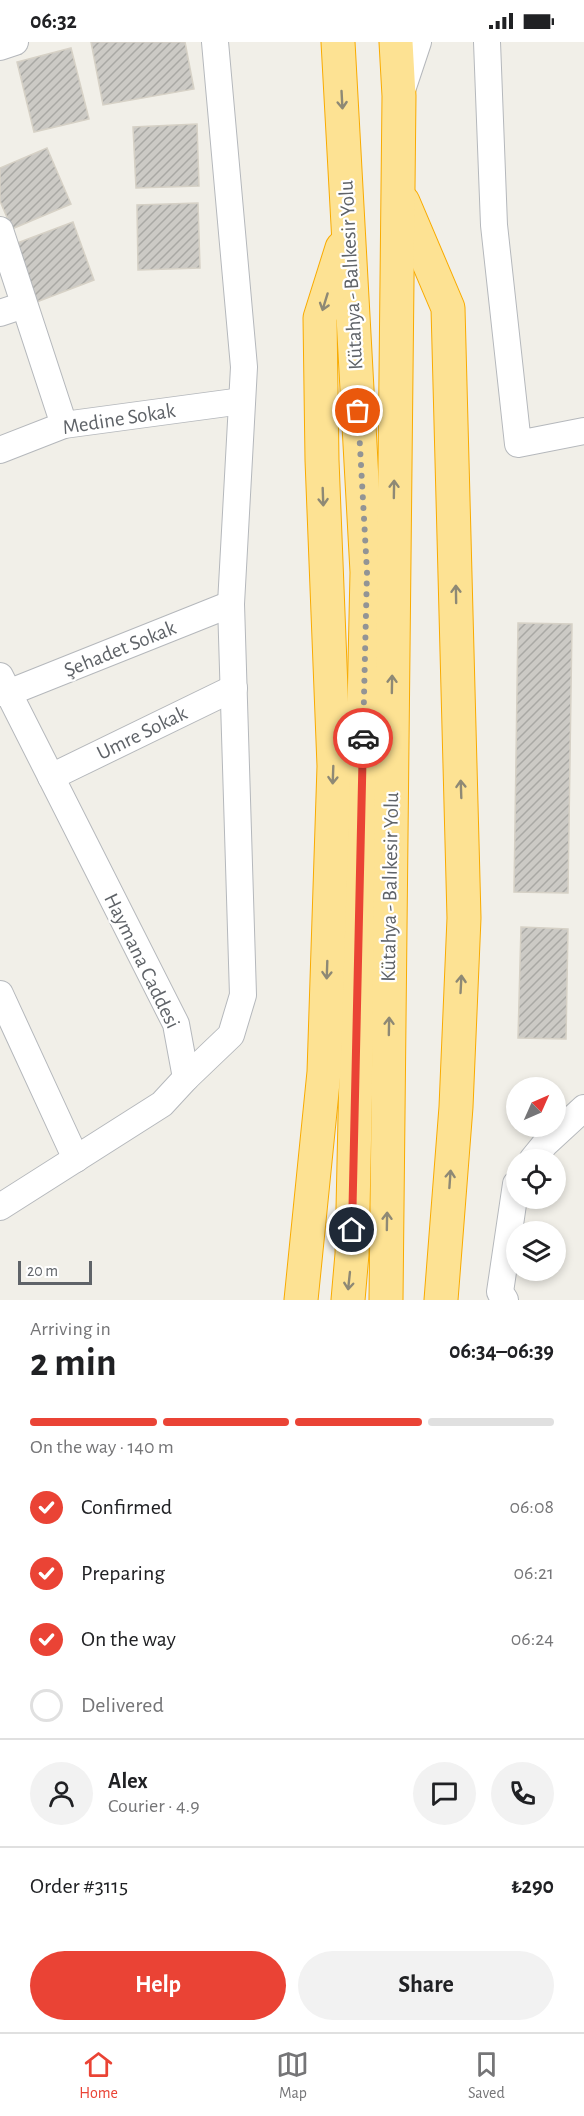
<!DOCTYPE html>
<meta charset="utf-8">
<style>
:root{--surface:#fff;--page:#f2f2f2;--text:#202124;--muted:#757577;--line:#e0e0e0;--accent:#ea4335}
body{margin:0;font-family:"Alegreya Sans",sans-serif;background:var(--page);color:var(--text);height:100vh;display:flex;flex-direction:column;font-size:22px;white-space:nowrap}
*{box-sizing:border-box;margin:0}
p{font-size:20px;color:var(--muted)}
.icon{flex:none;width:33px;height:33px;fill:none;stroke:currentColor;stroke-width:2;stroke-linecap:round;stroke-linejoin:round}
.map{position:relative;height:1258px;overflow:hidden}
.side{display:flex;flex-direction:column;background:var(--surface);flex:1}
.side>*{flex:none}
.needle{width:39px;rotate:45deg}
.buttons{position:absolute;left:506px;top:1035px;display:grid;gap:12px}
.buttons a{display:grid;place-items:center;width:60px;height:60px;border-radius:50%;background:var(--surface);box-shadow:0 3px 9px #0003;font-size:30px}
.scale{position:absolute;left:18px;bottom:15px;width:74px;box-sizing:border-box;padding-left:6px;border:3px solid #5f6368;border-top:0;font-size:16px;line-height:21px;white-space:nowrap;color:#5f6368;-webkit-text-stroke:4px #fff;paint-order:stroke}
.pin{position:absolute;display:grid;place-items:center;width:51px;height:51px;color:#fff;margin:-26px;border:3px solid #fff;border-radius:50%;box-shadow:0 2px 6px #0007}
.courier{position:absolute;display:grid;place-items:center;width:60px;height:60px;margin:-30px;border:4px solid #ea4335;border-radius:50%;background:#fff;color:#222;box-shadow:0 2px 8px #0007}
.summary em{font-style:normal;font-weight:600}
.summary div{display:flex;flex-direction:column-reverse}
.summary{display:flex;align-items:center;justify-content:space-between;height:102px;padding:0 30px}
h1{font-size:39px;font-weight:600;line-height:45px}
.bar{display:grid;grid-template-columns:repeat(4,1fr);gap:9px 6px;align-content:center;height:72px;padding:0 30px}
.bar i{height:8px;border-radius:4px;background:var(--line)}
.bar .selected{background:var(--accent)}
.bar p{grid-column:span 4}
.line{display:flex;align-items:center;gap:15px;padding:0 30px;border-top:2px solid var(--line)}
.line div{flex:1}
.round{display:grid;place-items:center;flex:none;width:63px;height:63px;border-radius:32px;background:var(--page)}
ol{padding:0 30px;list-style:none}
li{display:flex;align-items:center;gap:18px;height:66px}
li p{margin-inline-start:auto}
li .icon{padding:6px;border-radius:50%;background:var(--accent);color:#fff;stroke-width:4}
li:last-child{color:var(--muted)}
li i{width:33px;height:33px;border:3px solid var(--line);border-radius:50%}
.action{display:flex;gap:12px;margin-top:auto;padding:12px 30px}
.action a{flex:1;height:69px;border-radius:36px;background:var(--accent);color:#fff;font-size:24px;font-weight:600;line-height:69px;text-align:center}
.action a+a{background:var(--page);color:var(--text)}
.status{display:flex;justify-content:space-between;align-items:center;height:42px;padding:0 30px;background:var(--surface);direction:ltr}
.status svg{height:16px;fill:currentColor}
.tabs{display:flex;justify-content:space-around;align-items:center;height:84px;border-top:2px solid var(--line);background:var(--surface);font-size:16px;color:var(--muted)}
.tabs a{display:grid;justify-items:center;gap:3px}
.tabs .selected{color:var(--accent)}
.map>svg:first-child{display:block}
.building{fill:url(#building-hatch);stroke:#d6d1c6;stroke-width:1.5}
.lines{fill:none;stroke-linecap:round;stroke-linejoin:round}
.minor-casing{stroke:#b5b8bc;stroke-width:28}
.highway-casing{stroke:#f9ab00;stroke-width:35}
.minor{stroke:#fff;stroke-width:26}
.highway{stroke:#fde293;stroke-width:33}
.oneway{stroke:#8e8975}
.done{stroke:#929495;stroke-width:6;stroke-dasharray:0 10.8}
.route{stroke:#ea4335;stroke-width:8}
.labels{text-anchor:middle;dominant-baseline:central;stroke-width:4.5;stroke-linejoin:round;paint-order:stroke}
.street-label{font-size:21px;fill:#5f6368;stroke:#fff}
</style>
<div class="status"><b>06:32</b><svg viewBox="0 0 49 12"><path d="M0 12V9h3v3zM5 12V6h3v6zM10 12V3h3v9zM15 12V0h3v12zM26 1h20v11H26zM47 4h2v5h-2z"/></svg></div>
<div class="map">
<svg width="584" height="1258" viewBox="0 0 584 1258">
<defs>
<pattern id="building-hatch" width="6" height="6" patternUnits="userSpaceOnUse" patternTransform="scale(1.5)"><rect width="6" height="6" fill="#cccac5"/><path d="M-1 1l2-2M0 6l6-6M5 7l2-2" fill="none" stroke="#a9a8a4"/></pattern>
</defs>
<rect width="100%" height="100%" fill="#f1efe8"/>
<!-- building -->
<g class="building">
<polygon points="91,0 185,0 194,47 103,63"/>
<polygon points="71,6 89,77 34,90 17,20"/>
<polygon points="197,82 199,144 136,146 133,85"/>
<polygon points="47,106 71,162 12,187 0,159 0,126"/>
<polygon points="198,161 200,226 138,228 137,163"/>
<polygon points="73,180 94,238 34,261 12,203"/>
<polygon points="518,581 572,582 568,851 514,850"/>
<polygon points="521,885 568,887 566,997 518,996"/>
</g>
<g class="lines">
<!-- minor casing -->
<g class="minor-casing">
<g id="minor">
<polyline points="487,0 494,183 518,402 584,389"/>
<polyline points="0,5 15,0"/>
<polyline points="403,45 418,0"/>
<polyline points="0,188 64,383"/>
<polyline points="0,271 24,263"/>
<polyline points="0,408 64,383 242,359"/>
<polyline points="0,634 176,982 186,1036 162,1062 0,1165"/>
<polyline points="0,651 8,651 231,562"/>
<polyline points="51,735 234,646"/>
<polyline points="0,952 76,1117"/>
<polyline points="186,1036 231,993 243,953 231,562 244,325 215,0"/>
<polyline points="532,1118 545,1102 584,1066"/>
<polyline points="505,1258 500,1250 516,1142"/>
</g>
</g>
<!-- highway casing -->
<g class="highway-casing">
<g id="highway">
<polyline points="338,0 367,530 352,1212 348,1258"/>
<polyline points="403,160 448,266 464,876 456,1065 441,1258"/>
<polyline points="301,1258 324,1030 334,724 322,418 320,276 342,206"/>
<polyline points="386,1258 399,54 396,0"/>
</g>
</g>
<!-- minor -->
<use href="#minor" class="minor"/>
<!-- highway -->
<use href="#highway" class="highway"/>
</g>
<!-- one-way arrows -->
<defs><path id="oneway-shaft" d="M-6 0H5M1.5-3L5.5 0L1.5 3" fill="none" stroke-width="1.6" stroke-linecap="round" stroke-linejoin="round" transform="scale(1.5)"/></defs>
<g class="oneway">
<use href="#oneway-shaft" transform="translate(342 58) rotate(87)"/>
<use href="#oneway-shaft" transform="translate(325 260) rotate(107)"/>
<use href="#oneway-shaft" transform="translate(394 447) rotate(-89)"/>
<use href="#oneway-shaft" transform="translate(323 455) rotate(88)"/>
<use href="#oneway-shaft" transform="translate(456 552) rotate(-91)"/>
<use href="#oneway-shaft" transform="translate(392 642) rotate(-89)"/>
<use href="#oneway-shaft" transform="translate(333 733) rotate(92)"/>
<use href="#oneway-shaft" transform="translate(461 747) rotate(-92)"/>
<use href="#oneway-shaft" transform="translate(327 928) rotate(92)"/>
<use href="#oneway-shaft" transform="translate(461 942) rotate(-87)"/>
<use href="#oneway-shaft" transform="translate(389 984) rotate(-89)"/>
<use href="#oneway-shaft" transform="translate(450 1137) rotate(-86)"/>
<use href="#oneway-shaft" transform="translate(387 1179) rotate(-89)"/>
<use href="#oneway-shaft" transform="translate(349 1239) rotate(96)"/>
</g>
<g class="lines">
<!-- done -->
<polyline class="done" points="358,369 367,530 363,696"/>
<!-- route -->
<polyline class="route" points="352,1188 363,696"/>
</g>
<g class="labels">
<!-- street labels -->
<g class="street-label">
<text transform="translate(351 233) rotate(-93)">Kütahya - Balıkesir Yolu</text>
<text transform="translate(119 377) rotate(-9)">Medine Sokak</text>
<text transform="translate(120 607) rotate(-22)">Şehadet Sokak</text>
<text transform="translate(142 691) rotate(-26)">Umre Sokak</text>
<text transform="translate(390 845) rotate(-89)">Kütahya - Balıkesir Yolu</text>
<text transform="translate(142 919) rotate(64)">Haymana Caddesi</text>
</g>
</g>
</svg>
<div class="buttons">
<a><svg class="needle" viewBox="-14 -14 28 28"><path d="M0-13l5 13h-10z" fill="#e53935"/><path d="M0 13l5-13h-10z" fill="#757577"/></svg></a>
<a><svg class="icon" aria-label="locate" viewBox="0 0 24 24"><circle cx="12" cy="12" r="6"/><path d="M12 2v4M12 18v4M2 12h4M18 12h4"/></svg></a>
<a><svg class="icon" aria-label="layers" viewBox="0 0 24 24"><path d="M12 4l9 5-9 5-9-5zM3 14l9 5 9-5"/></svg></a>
</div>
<div class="scale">20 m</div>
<div class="pin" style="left:358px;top:369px;background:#ea580c"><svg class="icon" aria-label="bag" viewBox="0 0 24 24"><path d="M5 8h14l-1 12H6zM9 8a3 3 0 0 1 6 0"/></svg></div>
<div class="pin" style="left:352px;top:1188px;background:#1f2937"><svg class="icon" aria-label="home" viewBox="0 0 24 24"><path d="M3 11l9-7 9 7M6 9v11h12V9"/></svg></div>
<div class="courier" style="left:363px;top:696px"><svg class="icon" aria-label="car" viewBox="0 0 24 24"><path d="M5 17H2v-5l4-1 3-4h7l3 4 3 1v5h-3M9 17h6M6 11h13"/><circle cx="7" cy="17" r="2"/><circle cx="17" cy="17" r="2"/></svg></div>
</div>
<section class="side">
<div class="summary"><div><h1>2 min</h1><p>Arriving in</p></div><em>06:34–06:39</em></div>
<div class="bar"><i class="selected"></i><i class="selected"></i><i class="selected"></i><i></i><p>On the way · 140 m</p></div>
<ol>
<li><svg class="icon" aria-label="check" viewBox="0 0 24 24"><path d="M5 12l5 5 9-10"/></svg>Confirmed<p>06:08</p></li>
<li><svg class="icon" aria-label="check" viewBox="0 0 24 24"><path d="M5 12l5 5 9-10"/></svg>Preparing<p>06:21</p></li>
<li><svg class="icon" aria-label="check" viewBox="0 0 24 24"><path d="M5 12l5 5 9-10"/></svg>On the way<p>06:24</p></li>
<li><i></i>Delivered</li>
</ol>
<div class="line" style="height:108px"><a class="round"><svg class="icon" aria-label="person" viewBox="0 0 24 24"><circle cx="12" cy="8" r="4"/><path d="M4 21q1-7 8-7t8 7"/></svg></a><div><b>Alex</b><p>Courier · 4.9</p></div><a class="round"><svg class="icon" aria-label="chat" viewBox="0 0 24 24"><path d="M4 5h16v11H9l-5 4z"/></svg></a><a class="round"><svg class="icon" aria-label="phone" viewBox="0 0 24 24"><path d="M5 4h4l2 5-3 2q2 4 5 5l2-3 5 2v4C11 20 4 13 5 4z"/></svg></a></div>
<div class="line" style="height:78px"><div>Order #3115</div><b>₺290</b></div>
<div class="action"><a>Help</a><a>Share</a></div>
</section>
<nav class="tabs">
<a class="selected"><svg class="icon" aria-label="home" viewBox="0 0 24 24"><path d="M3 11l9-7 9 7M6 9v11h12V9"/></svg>Home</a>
<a><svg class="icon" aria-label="map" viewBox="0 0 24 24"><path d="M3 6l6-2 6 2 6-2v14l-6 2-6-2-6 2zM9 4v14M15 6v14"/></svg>Map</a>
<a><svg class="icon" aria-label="saved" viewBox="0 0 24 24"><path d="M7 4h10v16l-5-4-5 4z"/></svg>Saved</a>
</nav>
